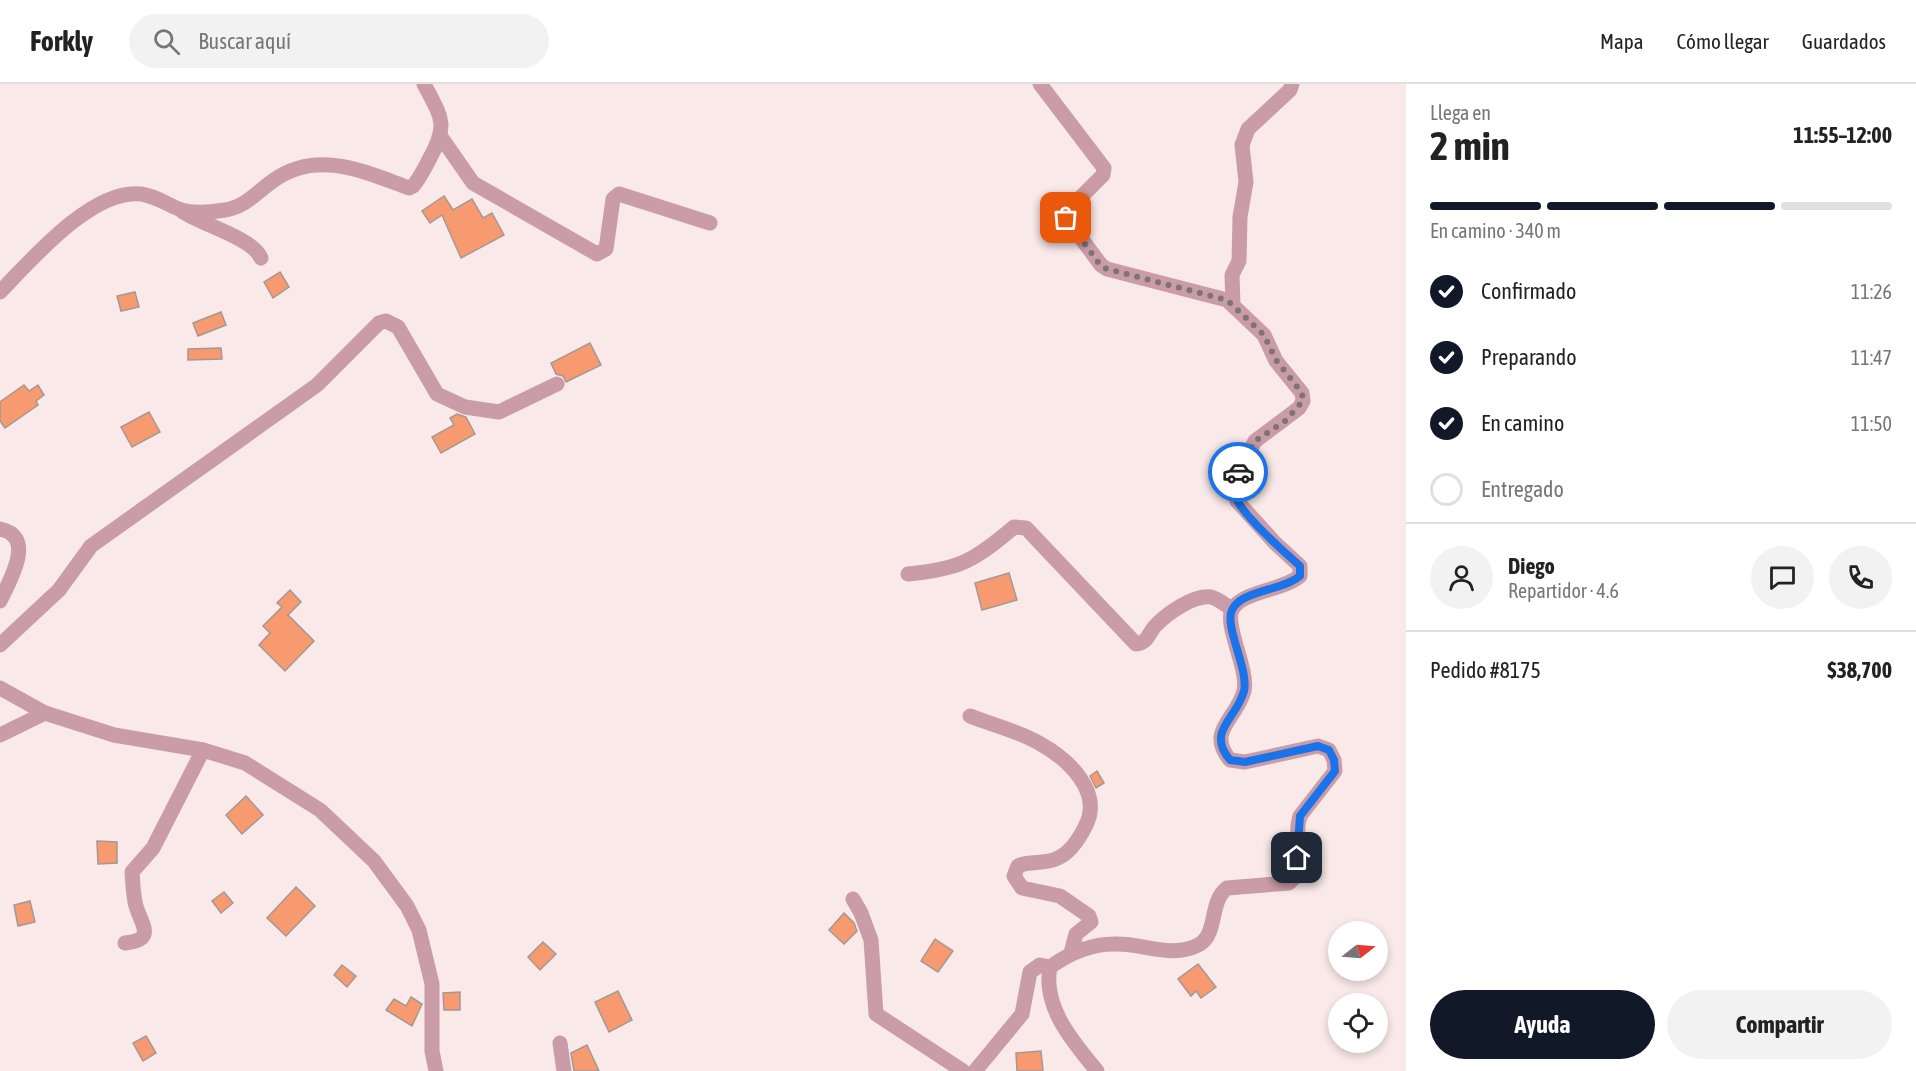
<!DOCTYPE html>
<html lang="es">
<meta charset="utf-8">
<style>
:root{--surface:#fff;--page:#f2f2f2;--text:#222;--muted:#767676;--line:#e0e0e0;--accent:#111827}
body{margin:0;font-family:"Asap Condensed",sans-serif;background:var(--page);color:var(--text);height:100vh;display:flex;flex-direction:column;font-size:22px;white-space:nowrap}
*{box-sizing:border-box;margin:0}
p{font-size:20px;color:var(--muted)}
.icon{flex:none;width:33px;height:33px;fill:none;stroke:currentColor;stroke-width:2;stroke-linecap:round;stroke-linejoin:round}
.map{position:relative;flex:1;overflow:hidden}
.details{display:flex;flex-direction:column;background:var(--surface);width:510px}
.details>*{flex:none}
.needle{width:39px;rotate:73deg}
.fabs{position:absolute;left:1328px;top:837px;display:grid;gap:12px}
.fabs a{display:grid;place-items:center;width:60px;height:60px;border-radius:50%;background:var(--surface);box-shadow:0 3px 9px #0003;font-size:30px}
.pin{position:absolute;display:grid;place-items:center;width:51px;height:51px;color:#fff;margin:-26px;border-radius:12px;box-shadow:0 3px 9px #0006}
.courier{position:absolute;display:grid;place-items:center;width:60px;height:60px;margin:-30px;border:4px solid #1a73e8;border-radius:50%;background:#fff;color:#222;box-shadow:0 2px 8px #0007}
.headline em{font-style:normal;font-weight:700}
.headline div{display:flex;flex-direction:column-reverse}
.headline{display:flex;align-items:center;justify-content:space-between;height:102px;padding:0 24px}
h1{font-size:39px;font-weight:700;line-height:45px}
.bar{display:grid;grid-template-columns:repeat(4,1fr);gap:9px 6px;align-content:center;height:72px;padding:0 24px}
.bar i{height:8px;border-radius:4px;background:var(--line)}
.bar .on{background:var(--accent)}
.bar p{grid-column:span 4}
.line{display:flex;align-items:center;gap:15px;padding:0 24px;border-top:2px solid var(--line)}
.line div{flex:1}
.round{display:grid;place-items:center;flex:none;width:63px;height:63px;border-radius:32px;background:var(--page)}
ol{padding:0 24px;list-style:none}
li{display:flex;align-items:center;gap:18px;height:66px}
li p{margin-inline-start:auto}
li .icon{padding:6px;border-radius:50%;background:var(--accent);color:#fff;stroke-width:4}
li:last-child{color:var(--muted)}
li i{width:33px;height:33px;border:3px solid var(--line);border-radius:50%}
.button{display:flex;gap:12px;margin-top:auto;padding:12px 24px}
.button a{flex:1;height:69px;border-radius:36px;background:var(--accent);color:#fff;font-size:24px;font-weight:700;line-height:69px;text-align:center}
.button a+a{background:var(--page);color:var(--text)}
header{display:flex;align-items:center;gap:36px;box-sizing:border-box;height:84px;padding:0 30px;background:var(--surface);border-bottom:2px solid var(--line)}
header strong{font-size:28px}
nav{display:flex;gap:33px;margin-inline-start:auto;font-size:21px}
.search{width:420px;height:54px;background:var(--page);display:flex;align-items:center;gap:15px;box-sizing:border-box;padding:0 21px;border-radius:33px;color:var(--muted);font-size:22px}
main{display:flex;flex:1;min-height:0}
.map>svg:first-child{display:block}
.building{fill:#f79a70;stroke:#a59893;stroke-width:1.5}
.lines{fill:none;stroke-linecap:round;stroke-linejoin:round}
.minor{stroke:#ca9ca7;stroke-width:15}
.done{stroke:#7e7473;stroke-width:6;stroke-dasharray:0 10.8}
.route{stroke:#1a73e8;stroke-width:8}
</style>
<header>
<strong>Forkly</strong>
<div class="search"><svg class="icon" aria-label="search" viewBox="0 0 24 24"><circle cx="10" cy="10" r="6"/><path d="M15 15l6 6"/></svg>Buscar aquí</div>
<nav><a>Mapa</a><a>Cómo llegar</a><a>Guardados</a></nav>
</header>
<main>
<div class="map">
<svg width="1406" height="987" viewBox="0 0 1406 987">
<rect width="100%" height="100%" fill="#f9e9e8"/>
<!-- building -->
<g class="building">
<polygon points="444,112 453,126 472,115 483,134 492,129 504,151 461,174 442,131 430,139 422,127"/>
<polygon points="280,188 289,203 273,214 264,198"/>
<polygon points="135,208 139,223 121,227 117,212"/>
<polygon points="221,228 226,241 198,252 193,239"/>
<polygon points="590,259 601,281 566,298 563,292 556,290 551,279"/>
<polygon points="221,264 222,275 188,276 188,265"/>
<polygon points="24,301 29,307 38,301 44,311 36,317 38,321 5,344 0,337 0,318"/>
<polygon points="149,328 160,348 132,363 121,343"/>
<polygon points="457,330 466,333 475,350 441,369 432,353 454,341 450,334"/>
<polygon points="1009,489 1017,516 982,526 975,499"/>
<polygon points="290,506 301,518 288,531 314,557 285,587 259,561 270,549 263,542 282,523 277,519"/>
<polygon points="1097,687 1104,699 1096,704 1090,692"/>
<polygon points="246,712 263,731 242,750 226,731"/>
<polygon points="97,757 117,758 117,779 98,780"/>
<polygon points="296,803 315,822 286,852 267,834"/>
<polygon points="224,808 233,819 221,829 212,817"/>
<polygon points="30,817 35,838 18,842 14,821"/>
<polygon points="844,829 854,839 857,847 844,860 829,846"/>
<polygon points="935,855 953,867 938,888 921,877"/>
<polygon points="543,858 556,870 540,886 528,873"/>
<polygon points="1198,880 1216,903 1201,914 1196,907 1191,912 1178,895"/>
<polygon points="342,881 356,892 347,903 334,891"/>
<polygon points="618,907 632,936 609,948 595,918"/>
<polygon points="460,908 460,926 444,926 443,909"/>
<polygon points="411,913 422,920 412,942 386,926 394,915 406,922"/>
<polygon points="146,952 156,969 143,977 133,959"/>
<polygon points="587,961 599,987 574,987 571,969"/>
<polygon points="1041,967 1043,987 1017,987 1016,969"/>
</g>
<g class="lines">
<!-- minor -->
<g class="minor">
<path d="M1040,0l64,84 -1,7 -37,37v6l35,47 6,4 120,31 37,35 12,26 26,32 1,8 -4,7 -44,33 -19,35 -1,12 2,13 38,42 25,23v10c-18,15 -59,15 -68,34 -8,15 17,60 12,81 -8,29 -38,40 -14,69l15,2 73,-16 11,4 5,10 1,11 -35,45 -2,9 -1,50 -8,8 -62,5c-18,14 -9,44 -27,56 -26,15 -55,0 -82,0 -25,-1 -47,8 -68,23 -8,40 24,76 47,104"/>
<polyline points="441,53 473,99 597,170 606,165 613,115 619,110 710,139"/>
<path d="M182,127c20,14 71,27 79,47"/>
<path d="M0,208c32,-33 93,-104 141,-98 15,2 25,10 38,15 11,5 34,3 46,1 21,-3 33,-19 49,-30 44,-31 91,-8 135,8l4,-2c7,-8 12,-19 17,-28 19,-35 11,-41 -6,-74"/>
<polyline points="1233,221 1232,191 1239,177 1240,133 1246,98 1242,61 1248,45 1290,6 1292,0"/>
<path d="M0,445c37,7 9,53 0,72"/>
<path d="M908,490c52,-5 66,-13 106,-47l12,1 110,116c11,0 13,-12 20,-19 12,-12 37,-30 55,-28 8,2 14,8 21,12"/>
<polyline points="0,561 59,506 91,462 317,301 379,239 386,237 398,243 437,310 465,323 499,328 557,300"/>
<polyline points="0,604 45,629 114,651 203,666 245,679 320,726 374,777 407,822 419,846 432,900 432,967 436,987"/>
<path d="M970,632c23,9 48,15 69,27 29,16 65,49 46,84 -6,12 -14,25 -27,31 -13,7 -29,2 -40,8l-4,10 8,12 38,8 29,20 2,6 -15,12 -5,19"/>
<polyline points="0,651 45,629"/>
<polyline points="853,815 861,829 871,856 876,930 963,987"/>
<path d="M125,859c32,-3 16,-19 11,-37 -3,-11 -3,-22 -4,-34l21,-24 50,-98"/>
<polyline points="560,959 564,987"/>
<polyline points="975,987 1022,930 1030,888 1040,881 1050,883"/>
</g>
</g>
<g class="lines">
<!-- done -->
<polyline class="done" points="1066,134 1101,182 1107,185 1227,216 1264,251 1276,276 1302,309 1303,317 1285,337 1255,357 1238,388"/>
<!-- route -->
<path class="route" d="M1238,388c-4,8 -4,20 -1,28 8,17 48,53 63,66v10c-18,15 -59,14 -68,34 -8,16 17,60 12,81 -8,29 -38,40 -14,69l15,2 73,-16 11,4 5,10 1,11 -35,45 -3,42"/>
</g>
</svg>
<div class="fabs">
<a><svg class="needle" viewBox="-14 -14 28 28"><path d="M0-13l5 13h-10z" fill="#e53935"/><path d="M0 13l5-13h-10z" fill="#767676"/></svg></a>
<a><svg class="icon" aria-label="locate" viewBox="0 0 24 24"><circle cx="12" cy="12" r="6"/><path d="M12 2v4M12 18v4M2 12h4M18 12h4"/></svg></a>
</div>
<div class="pin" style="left:1066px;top:134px;background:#ea580c"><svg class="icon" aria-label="bag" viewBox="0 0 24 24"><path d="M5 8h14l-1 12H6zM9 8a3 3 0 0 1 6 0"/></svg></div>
<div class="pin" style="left:1297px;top:774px;background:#1f2937"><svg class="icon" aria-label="home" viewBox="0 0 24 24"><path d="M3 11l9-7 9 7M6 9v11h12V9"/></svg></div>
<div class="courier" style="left:1238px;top:388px"><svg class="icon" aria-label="car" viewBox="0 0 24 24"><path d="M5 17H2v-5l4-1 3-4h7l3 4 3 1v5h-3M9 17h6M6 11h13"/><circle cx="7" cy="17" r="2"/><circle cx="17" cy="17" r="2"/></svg></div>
</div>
<section class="details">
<div class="headline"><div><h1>2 min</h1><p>Llega en</p></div><em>11:55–12:00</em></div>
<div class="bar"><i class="on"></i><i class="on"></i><i class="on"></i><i></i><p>En camino · 340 m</p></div>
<ol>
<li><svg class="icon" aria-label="check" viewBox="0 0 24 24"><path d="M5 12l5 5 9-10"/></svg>Confirmado<p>11:26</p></li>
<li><svg class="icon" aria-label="check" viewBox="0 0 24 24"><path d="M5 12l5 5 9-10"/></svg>Preparando<p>11:47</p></li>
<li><svg class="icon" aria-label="check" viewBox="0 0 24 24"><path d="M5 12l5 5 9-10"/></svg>En camino<p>11:50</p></li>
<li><i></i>Entregado</li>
</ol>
<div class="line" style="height:108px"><a class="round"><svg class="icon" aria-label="person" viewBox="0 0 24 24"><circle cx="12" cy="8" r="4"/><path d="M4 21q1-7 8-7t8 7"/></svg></a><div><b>Diego</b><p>Repartidor · 4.6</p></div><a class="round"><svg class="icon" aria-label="chat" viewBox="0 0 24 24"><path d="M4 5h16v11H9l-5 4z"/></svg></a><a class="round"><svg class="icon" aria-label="phone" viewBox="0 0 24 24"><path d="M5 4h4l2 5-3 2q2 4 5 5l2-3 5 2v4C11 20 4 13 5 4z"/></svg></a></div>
<div class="line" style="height:78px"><div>Pedido #8175</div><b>$38,700</b></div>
<div class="button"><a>Ayuda</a><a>Compartir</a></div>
</section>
</main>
